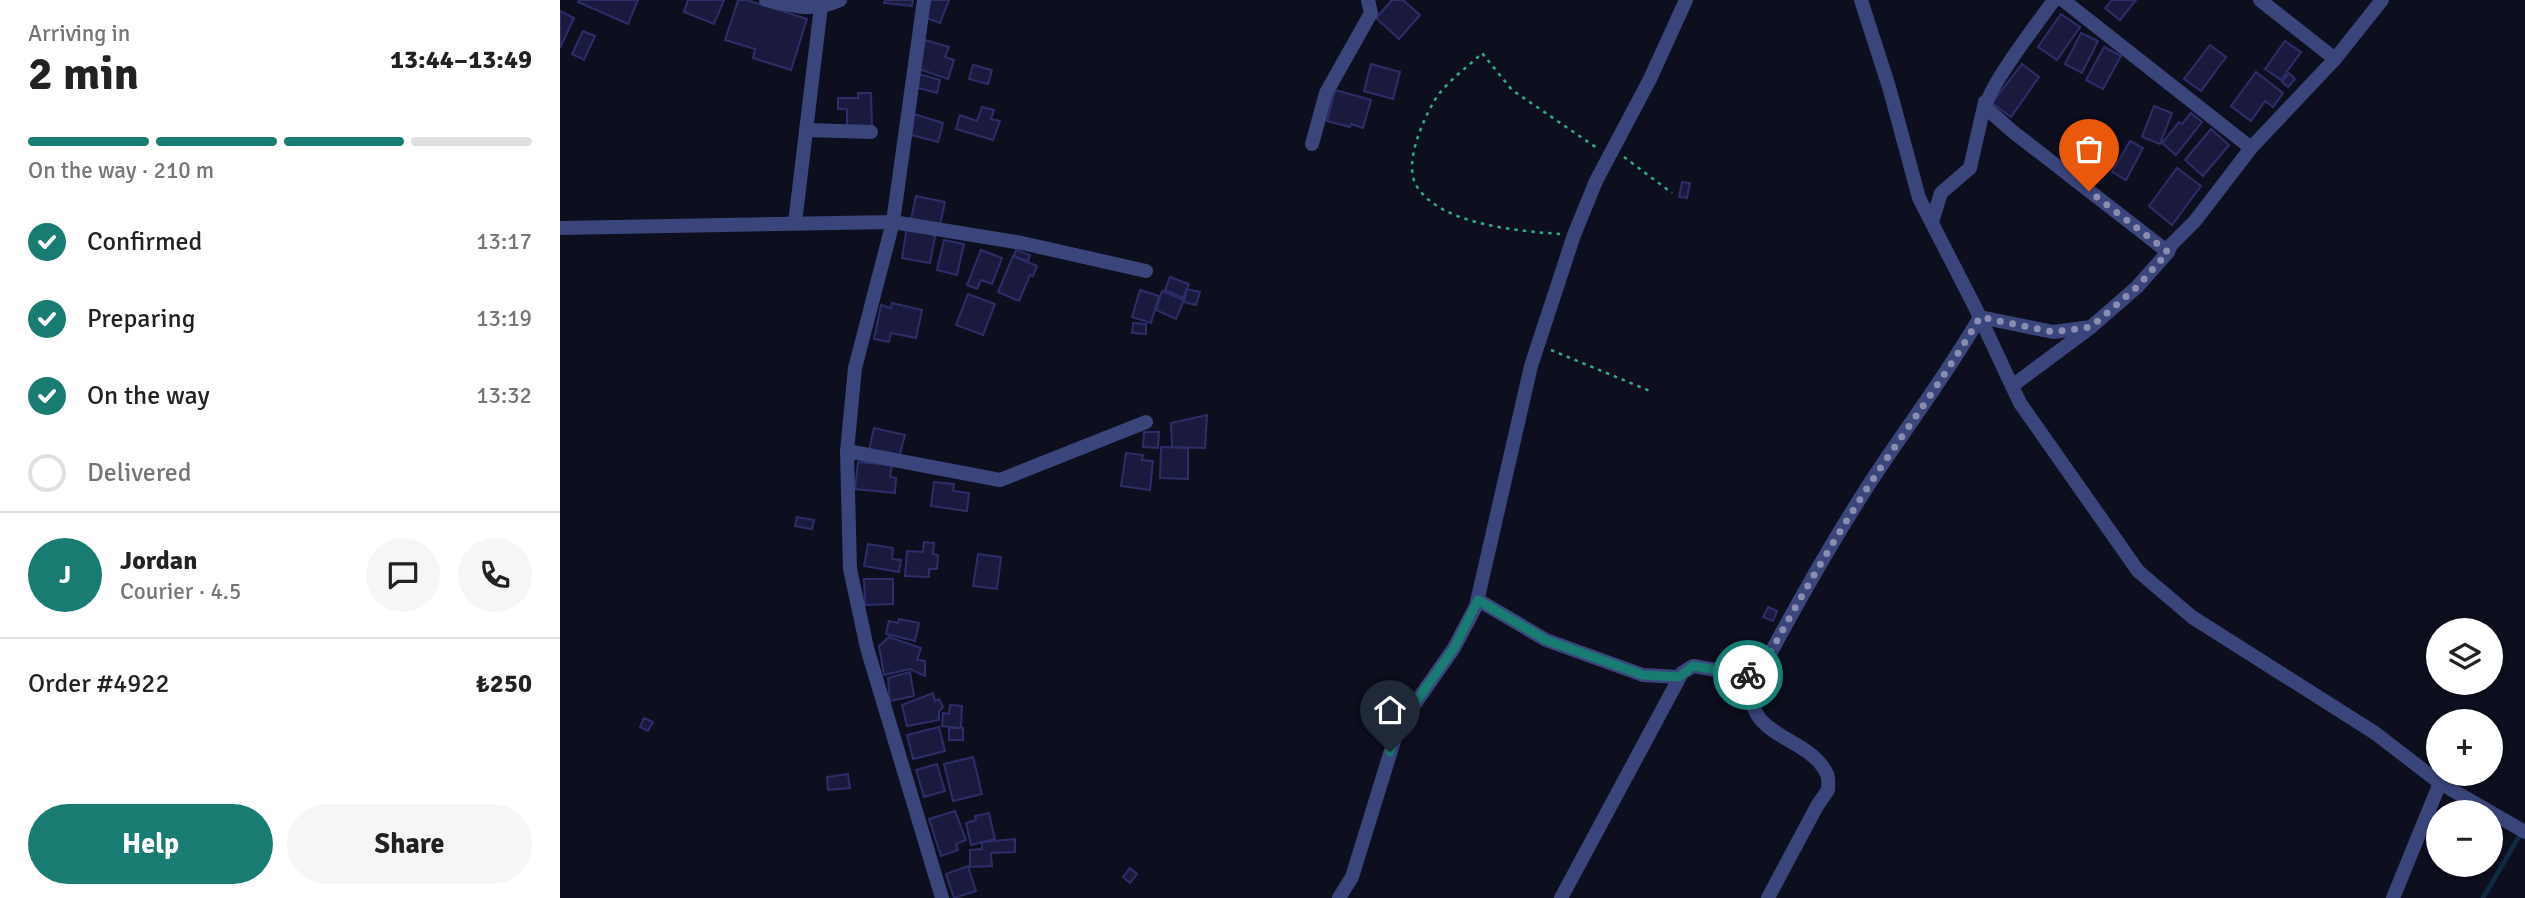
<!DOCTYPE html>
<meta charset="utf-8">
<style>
:root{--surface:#fff;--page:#f6f6f6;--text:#222;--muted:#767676;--line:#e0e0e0;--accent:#187c72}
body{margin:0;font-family:Signika,sans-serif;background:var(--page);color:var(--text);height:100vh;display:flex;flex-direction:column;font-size:26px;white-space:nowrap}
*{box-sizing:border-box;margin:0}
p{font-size:23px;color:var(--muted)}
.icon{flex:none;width:38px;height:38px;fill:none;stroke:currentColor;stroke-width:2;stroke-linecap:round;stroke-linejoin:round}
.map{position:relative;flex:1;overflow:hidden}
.side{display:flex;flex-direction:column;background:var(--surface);width:560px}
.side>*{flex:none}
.tools{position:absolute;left:1866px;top:618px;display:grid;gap:14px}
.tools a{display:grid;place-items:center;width:77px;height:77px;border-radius:50%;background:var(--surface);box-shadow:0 2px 5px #0004;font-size:35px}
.pin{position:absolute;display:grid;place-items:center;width:60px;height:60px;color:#fff;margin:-72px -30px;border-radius:50% 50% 50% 0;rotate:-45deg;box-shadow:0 0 7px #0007}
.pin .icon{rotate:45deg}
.courier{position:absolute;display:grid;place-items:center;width:70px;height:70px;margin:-35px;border:5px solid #187c72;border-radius:50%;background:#fff;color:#222;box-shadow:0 2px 9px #0007}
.head em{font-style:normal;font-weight:700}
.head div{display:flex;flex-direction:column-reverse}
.head{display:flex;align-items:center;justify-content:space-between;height:119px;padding:0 28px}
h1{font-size:46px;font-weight:700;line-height:52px}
.bar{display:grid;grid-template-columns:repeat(4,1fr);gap:10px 7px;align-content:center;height:84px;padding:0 28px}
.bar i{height:9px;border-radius:5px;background:var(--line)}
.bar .on{background:var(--accent)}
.bar p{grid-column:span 4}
.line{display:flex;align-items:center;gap:18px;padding:0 28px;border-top:2px solid var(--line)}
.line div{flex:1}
.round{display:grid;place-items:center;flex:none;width:74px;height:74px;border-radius:37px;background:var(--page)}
ol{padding:0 28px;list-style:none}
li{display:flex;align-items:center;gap:21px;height:77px}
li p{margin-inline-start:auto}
li .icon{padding:7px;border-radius:50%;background:var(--accent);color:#fff;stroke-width:4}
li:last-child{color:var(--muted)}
li i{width:38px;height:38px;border:4px solid var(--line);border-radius:50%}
.button{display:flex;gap:14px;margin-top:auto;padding:14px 28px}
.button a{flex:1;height:80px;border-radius:42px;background:var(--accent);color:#fff;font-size:28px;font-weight:700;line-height:80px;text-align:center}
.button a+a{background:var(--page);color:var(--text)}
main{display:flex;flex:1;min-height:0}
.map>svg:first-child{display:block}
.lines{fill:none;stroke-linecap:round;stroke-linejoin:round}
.stream{stroke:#0e2c41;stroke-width:4.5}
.building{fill:#1a1a3e;stroke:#2d2e69;stroke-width:2}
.path{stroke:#33ab8b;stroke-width:2.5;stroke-dasharray:3.5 5;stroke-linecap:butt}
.minor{stroke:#3a457b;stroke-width:14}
.done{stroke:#8a8daf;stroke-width:7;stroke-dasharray:0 12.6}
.route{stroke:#187c72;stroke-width:9}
</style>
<main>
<section class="side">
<div class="head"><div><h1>2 min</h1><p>Arriving in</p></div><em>13:44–13:49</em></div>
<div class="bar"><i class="on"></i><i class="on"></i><i class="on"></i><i></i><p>On the way · 210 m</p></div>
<ol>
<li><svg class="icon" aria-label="check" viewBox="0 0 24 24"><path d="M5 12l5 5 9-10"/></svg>Confirmed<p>13:17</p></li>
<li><svg class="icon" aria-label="check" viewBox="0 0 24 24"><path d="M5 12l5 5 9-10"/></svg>Preparing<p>13:19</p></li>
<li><svg class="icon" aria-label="check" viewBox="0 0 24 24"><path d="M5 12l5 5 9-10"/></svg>On the way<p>13:32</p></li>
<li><i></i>Delivered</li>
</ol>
<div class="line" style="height:126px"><b class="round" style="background:var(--accent);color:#fff">J</b><div><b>Jordan</b><p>Courier · 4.5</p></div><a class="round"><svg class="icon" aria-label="chat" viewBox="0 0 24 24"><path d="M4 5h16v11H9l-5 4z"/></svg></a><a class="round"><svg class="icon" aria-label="phone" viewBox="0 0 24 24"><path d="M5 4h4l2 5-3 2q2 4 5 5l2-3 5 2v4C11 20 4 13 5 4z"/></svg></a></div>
<div class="line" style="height:91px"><div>Order #4922</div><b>₺250</b></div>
<div class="button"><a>Help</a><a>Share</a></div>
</section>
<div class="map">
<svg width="1965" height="898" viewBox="0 0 1965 898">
<rect width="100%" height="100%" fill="#0d0e1e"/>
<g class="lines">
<!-- stream -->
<polyline class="stream" points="1923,898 1961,833"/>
</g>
<!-- building -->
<g class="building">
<polygon points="19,0 78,0 68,24 18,2"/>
<polygon points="128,0 164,0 154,24 124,12"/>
<polygon points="178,0 187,0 247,19 231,70 193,58 195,49 165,40"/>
<polygon points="325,0 353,0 352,6 324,3"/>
<polygon points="371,0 389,0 380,23 364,17"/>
<polygon points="832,0 843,0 860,15 839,39 816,18"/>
<polygon points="1552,0 1576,0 1560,20 1545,8"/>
<polygon points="0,11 14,18 0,48"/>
<polygon points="1501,14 1520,27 1497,60 1478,47"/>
<polygon points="23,31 35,36 24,60 12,54"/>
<polygon points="1521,33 1538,41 1522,73 1505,64"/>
<polygon points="365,40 389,47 385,57 394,60 388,79 356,68"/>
<polygon points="1725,41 1741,52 1721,80 1705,69"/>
<polygon points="1650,45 1666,57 1641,91 1624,79"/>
<polygon points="1544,47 1561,56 1543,89 1526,80"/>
<polygon points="811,64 840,72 833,99 804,91"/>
<polygon points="1462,64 1479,77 1451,117 1432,103"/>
<polygon points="413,65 432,70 428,84 409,79"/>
<polygon points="1696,72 1723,93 1713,107 1705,101 1691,121 1671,106"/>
<polygon points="1729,73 1735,79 1728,87 1722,82"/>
<polygon points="359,74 380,80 377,93 355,87"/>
<polygon points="775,90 811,100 803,128 791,124 790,127 767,121"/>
<polygon points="298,93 311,93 312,127 287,128 287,109 278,109 278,98 298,98"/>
<polygon points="1594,106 1612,113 1600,144 1582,137"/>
<polygon points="422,107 434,110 431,119 440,121 433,140 396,129 400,115 417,121"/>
<polygon points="1631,113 1642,122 1616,155 1602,143 1619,122 1622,124"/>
<polygon points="354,114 383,123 378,142 348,134"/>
<polygon points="1651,129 1669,145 1643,176 1625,160"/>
<polygon points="1570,141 1583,148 1566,180 1552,172"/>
<polygon points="1617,168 1641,186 1612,225 1589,206"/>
<polygon points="1122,182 1130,183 1127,198 1119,197"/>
<polygon points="356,196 385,202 380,225 351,219"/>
<polygon points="347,227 376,232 370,263 342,258"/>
<polygon points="384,240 404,244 397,275 377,270"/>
<polygon points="421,250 442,258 432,284 421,280 417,289 407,285"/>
<polygon points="456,250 470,255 468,261 454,256"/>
<polygon points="453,256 477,266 473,276 470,275 459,301 438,292"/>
<polygon points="610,277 629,284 623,298 605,290"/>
<polygon points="627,289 640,292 636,305 624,302"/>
<polygon points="580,290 599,296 591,323 572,317"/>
<polygon points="602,291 624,300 616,319 596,310"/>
<polygon points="408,294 435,304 423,335 396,325"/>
<polygon points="332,303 362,310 356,338 331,333 329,342 314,339 321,305 331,308"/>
<polygon points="573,323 586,324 586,334 572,333"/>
<polygon points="647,415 645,448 612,447 611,423"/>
<polygon points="314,428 345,435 339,457 309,450"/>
<polygon points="584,432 599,432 598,448 583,447"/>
<polygon points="601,447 628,448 628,479 600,478"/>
<polygon points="566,453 583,455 582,460 593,461 590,490 561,486"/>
<polygon points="298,462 332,465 330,477 336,478 335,493 295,489"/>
<polygon points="374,482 394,484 393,491 409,493 407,511 371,506"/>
<polygon points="237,517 254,520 252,529 235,526"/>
<polygon points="364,542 374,543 373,554 378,555 377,569 369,569 369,577 345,576 347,551 363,552"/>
<polygon points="308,544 333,548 332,559 341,560 339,572 304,566"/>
<polygon points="418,554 441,557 437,589 413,586"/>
<polygon points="304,579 333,579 333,604 305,605"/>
<polygon points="1208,607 1217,611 1213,621 1203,617"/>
<polygon points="339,619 359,623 355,641 326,634 329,621 338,623"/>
<polygon points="329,637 361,648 357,660 365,661 365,676 350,669 324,675 319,646"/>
<polygon points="350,672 354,696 330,701 328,678"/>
<polygon points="373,693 375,701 379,699 383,707 379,711 379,720 347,726 342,705"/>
<polygon points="390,705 402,706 401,728 382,726 383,713 389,714"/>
<polygon points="84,718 93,722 88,731 80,727"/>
<polygon points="379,727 385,751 353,759 347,735"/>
<rect x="389" y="728" width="14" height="12"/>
<polygon points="413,757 422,794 393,801 384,764"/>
<polygon points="377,764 385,791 364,797 356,770"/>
<polygon points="288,774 290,788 268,790 267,777"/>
<polygon points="395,811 406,840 396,844 398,850 381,856 369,819"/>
<polygon points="429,813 435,839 411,845 406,823 416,820 415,816"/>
<polygon points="455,839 455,852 431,853 432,866 410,867 410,850 422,849 422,842"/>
<polygon points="408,866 416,891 394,898 386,874"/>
<polygon points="570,868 577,874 570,883 563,877"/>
</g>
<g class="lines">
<!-- path -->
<g class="path">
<polyline points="1064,157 1112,193"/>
<path d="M1000,234c-41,-3 -121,-9 -144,-49 -12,-22 6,-62 17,-82 12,-21 33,-34 49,-50l30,37 85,58"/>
<polyline points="991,350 1090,391"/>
</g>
<!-- minor -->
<g class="minor">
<path d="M206,0c27,6 47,12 74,0"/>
<polyline points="364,0 333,222 295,368 287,451 290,569 307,648 382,898"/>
<polyline points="1301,0 1329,87 1359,198 1415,307 1460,403 1578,571 1632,617 1815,733 1880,783 1965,832"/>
<path d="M1494,0c-12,17 -70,92 -68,108l26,23 156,121"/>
<polyline points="1503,0 1691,148"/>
<polyline points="1700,0 1775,59"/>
<polyline points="246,130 311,132"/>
<polyline points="752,144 766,93 811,13 808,0"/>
<polyline points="1372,222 1381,193 1410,168 1425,102"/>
<polyline points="235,223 261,6"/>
<polyline points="0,228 333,222 462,243 586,271"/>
<polyline points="1452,386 1530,328"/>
<polyline points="287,451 440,480 586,422"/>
<polyline points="918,600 986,640 1083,675 1119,677"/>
<polyline points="779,898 792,877 838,728 894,648 916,606 971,366 1014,235 1036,181 1090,79 1126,0"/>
<polyline points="1001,898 1122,673 1133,666 1197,677"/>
<path d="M1208,898l49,-92 11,-16c0,-4 1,-12 -1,-16 -18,-39 -84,-36 -74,-89 37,-68 73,-134 115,-199 37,-57 78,-110 112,-169l73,15 38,-5 46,-40 31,-35 3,-7 24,-24 56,-73 84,-89 47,-59"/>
<polyline points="1833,898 1880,783"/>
</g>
</g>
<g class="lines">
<!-- done -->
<path class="done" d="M1188,675l9,2c35,-65 71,-128 111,-190 37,-57 78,-111 112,-170l73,15 38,-5 46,-40 31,-35 -79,-61"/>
<!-- route -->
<polyline class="route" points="830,752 838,727 894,648 918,600 986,640 1083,675 1119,677 1133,666 1188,675"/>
</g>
</svg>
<div class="tools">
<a><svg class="icon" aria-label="layers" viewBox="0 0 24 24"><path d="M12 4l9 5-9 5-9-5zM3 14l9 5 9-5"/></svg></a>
<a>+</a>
<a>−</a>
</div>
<div class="pin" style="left:1529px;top:191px;background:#ea580c"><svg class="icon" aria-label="bag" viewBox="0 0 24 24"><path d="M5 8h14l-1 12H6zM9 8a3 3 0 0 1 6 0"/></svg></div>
<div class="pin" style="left:830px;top:752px;background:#1f2937"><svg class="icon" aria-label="home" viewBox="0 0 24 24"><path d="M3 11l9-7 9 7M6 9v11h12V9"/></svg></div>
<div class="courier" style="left:1188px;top:675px"><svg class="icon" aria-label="bike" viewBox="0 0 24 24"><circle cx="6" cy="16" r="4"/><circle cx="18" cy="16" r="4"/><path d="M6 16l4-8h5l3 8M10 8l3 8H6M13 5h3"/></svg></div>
</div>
</main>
